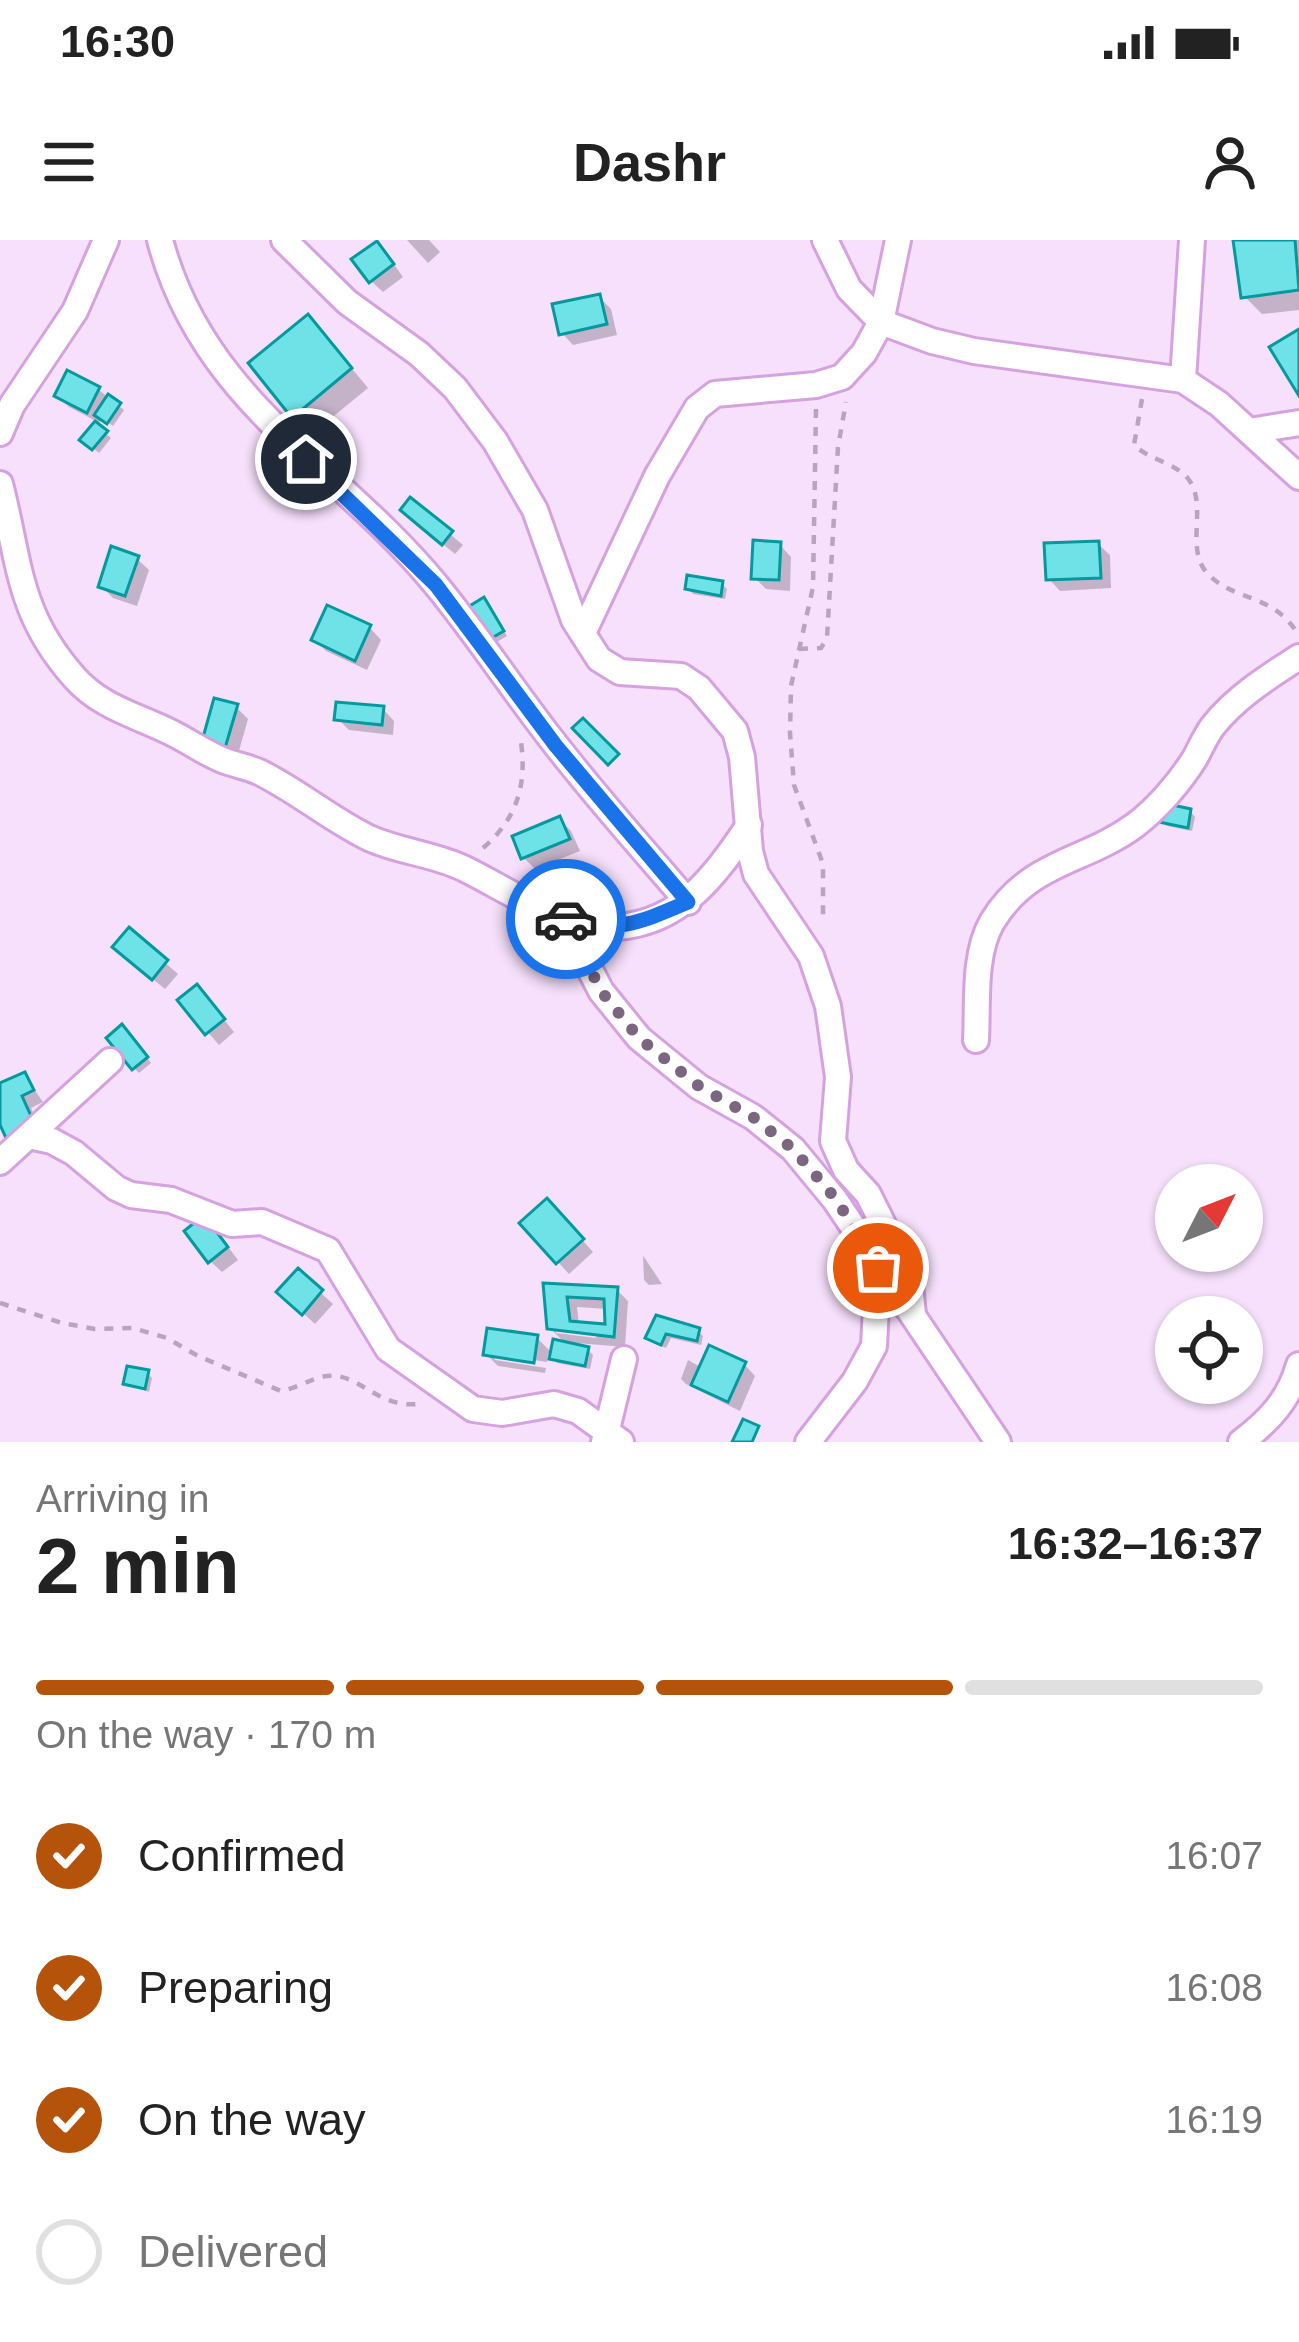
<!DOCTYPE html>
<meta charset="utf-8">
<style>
:root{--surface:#fff;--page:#f2f2f2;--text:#222;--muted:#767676;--line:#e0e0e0;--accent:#b45309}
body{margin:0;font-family:Helvetica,sans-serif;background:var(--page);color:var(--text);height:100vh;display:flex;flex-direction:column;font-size:45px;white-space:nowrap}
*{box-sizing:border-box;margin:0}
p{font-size:39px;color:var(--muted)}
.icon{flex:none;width:66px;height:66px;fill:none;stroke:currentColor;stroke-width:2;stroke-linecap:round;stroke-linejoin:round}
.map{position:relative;height:1202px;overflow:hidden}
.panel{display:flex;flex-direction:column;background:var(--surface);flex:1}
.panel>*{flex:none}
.needle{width:78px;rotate:48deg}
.fabs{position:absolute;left:1155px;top:924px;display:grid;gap:24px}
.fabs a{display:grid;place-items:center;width:108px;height:108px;border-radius:50%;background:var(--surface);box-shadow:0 3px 9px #0004;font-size:60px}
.pin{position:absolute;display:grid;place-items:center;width:102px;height:102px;color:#fff;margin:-51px;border:6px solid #fff;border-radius:50%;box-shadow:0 3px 12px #0007}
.courier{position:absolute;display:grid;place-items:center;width:120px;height:120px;margin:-60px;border:9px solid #1a73e8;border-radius:50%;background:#fff;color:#222;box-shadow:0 3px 15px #0007}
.summary em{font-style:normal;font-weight:600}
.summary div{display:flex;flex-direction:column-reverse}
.summary{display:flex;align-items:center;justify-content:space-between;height:204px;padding:0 36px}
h1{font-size:78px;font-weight:600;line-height:90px}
.bar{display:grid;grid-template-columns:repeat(4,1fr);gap:18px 12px;align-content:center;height:144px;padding:0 36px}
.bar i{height:15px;border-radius:9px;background:var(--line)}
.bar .active{background:var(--accent)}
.bar p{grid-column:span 4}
ol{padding:0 36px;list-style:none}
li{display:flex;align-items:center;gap:36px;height:132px}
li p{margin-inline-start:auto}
li .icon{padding:12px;border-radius:50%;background:var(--accent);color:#fff;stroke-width:4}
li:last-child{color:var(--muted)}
li i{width:66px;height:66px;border:6px solid var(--line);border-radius:50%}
.status{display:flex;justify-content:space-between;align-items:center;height:84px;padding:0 60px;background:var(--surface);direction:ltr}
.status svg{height:33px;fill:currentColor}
header{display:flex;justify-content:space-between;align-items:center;height:156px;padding:0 36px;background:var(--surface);font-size:54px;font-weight:600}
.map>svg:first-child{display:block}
.shadow{fill:#0003;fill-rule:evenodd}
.building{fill:#6fe2e8;stroke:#03999f;stroke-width:3;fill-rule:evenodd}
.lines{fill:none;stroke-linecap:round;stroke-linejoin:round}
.minor-casing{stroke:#d5a1e1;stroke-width:30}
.path{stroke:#b9a3be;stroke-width:4.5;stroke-dasharray:9 9;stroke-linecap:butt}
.minor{stroke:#fff;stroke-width:24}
.done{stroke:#7b6680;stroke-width:12;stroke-dasharray:0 21.6}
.route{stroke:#1a73e8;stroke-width:15}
</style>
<div class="status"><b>16:30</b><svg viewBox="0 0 49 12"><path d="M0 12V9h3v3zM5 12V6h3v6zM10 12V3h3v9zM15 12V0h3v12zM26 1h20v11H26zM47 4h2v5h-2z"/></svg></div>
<header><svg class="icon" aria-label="menu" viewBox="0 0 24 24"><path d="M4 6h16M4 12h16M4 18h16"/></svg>Dashr<svg class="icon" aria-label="person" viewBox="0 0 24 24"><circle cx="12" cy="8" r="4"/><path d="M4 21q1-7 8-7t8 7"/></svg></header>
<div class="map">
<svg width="1299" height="1202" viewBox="0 0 1299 1202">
<rect width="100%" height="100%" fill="#f6e0fb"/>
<!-- shadow -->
<g class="shadow">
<polygon points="407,0 429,0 440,12 428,23"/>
<polygon points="1236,0 1299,0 1299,70 1262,74 1244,56"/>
<polygon points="388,16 403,37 383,52 371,41"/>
<polygon points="599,57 611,69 617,95 573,105 562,93"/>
<polygon points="325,96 368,148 312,194 294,176"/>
<polygon points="68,135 99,150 124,170 113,186 102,178 97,186 111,198 99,213 83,200 98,182 69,167 57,156"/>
<polygon points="411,261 463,305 455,314 415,281"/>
<polygon points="1098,304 1110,315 1111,348 1060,351 1049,339"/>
<polygon points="780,305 791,317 790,351 766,349 754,337"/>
<polygon points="137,319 149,330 137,366 113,358 101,346"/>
<polygon points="722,344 727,349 725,359 693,354 688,348"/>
<polygon points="489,366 507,396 495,403 490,398"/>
<polygon points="370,388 381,400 367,430 326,411 315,400"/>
<polygon points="236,467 248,479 237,518 217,512"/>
<polygon points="383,469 394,481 393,495 349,490 338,479"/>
<polygon points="1190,571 1195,577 1192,591 1167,586 1162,581"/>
<polygon points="560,580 571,591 580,611 535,629 524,618"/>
<polygon points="129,691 178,734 165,749 128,719"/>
<polygon points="208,760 234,792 219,805 181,761"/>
<polygon points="127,793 151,823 139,833 134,828"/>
<polygon points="24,835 43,862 31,868 45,897 20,908 9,897 0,878 0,846"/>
<polygon points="559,974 593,1012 569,1034 558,1022"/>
<polygon points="216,991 238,1020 222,1032 210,1021"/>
<polygon points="643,1016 644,1017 662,1044 649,1045 644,1040"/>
<polygon points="298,1032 333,1064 315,1084 280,1052"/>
<path d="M546,1047l71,3 11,11 -3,46 -61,-5 -14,-14zM577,1067l30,2 1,19 -29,-3zM556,1087l41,5 -1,6 -40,-5z"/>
<polygon points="658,1078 698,1091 703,1096 701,1105 671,1098 666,1108 654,1103 649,1098"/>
<polygon points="537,1098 553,1114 588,1110 593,1115 590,1129 557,1123 548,1113 547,1122 495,1114 495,1120 546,1128 545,1133 498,1126 486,1114"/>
<polygon points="688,1120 702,1128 744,1124 755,1136 740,1171 686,1144 681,1139"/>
<polygon points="147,1133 152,1138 149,1152 126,1144"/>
</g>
<!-- building -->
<g class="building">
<polygon points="1233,0 1295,0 1299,50 1241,58"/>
<polygon points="377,1 394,24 369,43 351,19"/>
<polygon points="600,54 607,84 559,95 552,64"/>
<polygon points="308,74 352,128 292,178 248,123"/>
<polygon points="1299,89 1299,156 1269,107"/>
<polygon points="67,130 100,147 87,173 54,156"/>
<polygon points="108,154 121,163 107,184 94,175"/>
<polygon points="95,181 108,191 92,210 79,200"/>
<polygon points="410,257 453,291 442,305 400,270"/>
<polygon points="753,300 781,302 779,340 751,339"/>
<polygon points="1099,301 1101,338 1046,340 1044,303"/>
<polygon points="111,306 139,316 125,356 98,347"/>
<polygon points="687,335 723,341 721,356 685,349"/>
<polygon points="484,357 504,391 488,400 468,367"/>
<polygon points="327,365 371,385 355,421 311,400"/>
<polygon points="214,458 238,464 225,508 202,501"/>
<polygon points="336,462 384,466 382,485 334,480"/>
<polygon points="583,478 619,514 608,525 572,488"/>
<polygon points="1163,563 1191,569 1188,588 1159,582"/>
<polygon points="560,576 570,599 521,619 512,596"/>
<polygon points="129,687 168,720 152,740 112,707"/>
<polygon points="197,744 225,779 205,795 177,760"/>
<polygon points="122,784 148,817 132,830 106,798"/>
<polygon points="25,832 34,850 22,856 35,885 6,898 0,885 0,843"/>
<polygon points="547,958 584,999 556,1024 519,983"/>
<polygon points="204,975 228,1007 208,1023 184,991"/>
<polygon points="298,1028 323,1050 302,1075 276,1052"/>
<path d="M543,1043l75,4 -4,50 -67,-8zM567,1057l37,2 1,25 -35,-3z"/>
<polygon points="656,1075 700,1088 697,1101 666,1094 661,1105 645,1098"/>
<polygon points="487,1088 538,1095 534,1123 483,1115"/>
<polygon points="553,1099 589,1107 585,1126 549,1119"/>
<polygon points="709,1105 746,1122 728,1162 691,1145"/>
<polygon points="127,1126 149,1130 145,1149 123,1144"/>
<polygon points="743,1179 759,1186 752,1202 732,1202"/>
</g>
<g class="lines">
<!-- minor casing -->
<g class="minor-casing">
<g id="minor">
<path d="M160,0c43,163 179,226 277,346 40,49 76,104 115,154 43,56 90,108 136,162"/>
<polyline points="284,0 347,62 419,114 455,148 495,201 535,270 574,380 599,419 620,432 681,436 699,448 735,491 742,517 750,611 756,634 811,716 828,766 838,837 833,901 846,930 868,954 880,978 910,1044 913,1075"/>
<polyline points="825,0 849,49 881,82 932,101 974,111 1183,140 1219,164 1299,237"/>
<polyline points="1183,140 1192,0"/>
<polyline points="1249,191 1299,183"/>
<polyline points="0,193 12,165 75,71 106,0"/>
<path d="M0,244c20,77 17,129 74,193 28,32 66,39 102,58 17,9 31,19 49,26 11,4 23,6 34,11 39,19 71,47 110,66 31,14 66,16 96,31 47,23 98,61 152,58 64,-4 100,-53 132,-102"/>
<polyline points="583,393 657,236 697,168 715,154 816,145 842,137 864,113 881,82 898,0"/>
<polyline points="564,679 601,751 639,798 699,847 753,877 793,909 835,960 998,1202"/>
<path d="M976,800c2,-36 -3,-85 16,-118 37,-61 91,-59 142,-96 23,-17 46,-44 61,-68 6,-11 11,-23 18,-32 23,-29 55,-49 86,-69"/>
<polyline points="29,896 52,901 74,913 116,948 131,955 171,960 232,984 262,982 328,1010 388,1109 473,1169 502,1173 554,1164 578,1171 621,1202"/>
<polyline points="0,922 110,821"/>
<polyline points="604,1202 624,1119"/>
<polyline points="808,1202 855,1141 874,1106 878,1028"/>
<path d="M1241,1202c28,-21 48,-42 58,-77"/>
</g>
</g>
<!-- path -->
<g class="path">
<path d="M1142,159l-8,46c15,15 43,18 55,35 20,28 -7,72 22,97 26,24 60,17 85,54"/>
<polyline points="816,169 813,347 791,446 790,493 794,545 823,624 823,683"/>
<polyline points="799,409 821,408 827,398 838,207 846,162"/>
<path d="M483,608c34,-29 44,-63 38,-106"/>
<path d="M0,1063l62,20 33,6 38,-1 34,10 31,18 83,35c16,-3 31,-13 46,-15 31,-4 50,32 90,28"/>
</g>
<!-- minor -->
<use href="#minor" class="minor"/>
</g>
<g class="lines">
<!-- done -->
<polyline class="done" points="566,679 601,751 639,798 700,847 753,877 793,909 836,959 878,1028"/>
<!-- route -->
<path class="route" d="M306,219l130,126 120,161 132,156c-47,20 -71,32 -122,17"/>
</g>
</svg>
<div class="fabs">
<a><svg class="needle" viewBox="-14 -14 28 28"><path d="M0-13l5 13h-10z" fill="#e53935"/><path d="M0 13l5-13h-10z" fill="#767676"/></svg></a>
<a><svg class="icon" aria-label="locate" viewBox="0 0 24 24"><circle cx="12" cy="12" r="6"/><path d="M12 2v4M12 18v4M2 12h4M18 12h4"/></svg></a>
</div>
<div class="pin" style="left:878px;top:1028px;background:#ea580c"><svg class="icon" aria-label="bag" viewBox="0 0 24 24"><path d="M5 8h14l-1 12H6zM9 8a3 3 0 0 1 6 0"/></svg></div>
<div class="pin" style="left:306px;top:219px;background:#1f2937"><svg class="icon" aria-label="home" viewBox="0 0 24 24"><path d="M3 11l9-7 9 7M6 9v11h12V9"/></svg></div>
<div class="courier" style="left:566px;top:679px"><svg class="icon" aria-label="car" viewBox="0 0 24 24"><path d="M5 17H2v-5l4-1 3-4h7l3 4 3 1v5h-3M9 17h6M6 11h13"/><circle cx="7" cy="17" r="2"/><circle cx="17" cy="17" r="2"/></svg></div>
</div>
<section class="panel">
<div class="summary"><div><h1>2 min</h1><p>Arriving in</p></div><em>16:32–16:37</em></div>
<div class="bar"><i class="active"></i><i class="active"></i><i class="active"></i><i></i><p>On the way · 170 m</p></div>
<ol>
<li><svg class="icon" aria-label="check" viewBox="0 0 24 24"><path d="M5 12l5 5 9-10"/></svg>Confirmed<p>16:07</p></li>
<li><svg class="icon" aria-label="check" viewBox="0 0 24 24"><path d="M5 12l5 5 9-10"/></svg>Preparing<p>16:08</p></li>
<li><svg class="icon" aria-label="check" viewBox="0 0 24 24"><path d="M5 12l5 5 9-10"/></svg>On the way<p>16:19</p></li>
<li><i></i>Delivered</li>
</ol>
</section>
